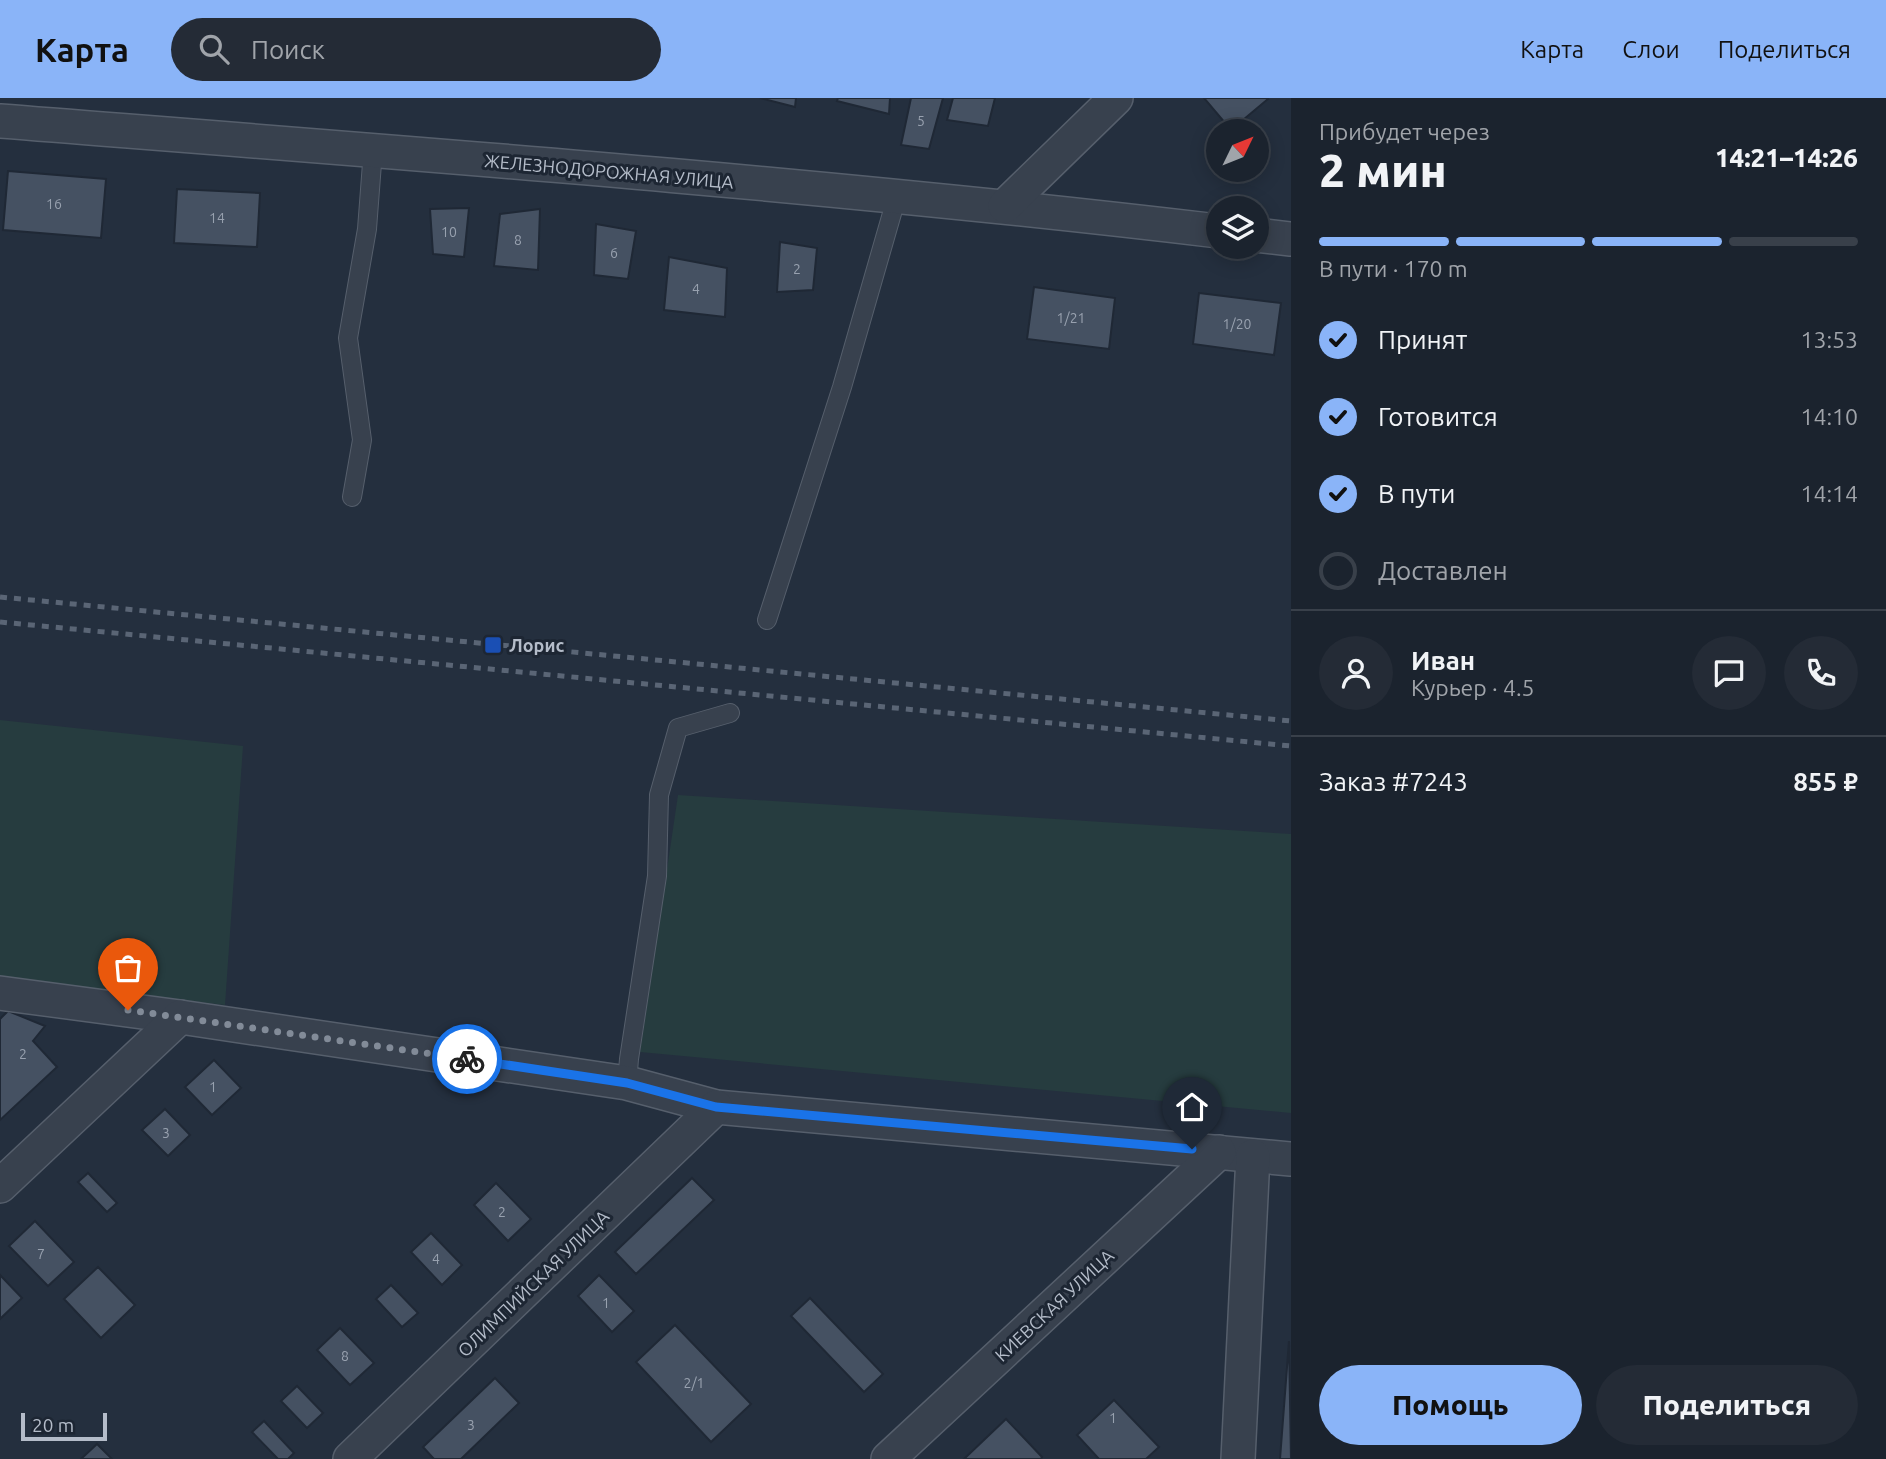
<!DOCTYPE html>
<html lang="ru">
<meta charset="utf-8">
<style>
:root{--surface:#1b232e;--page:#242b36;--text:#f1f3f6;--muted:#a0a4aa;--line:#39404a;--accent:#8ab4f8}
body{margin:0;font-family:Ubuntu,sans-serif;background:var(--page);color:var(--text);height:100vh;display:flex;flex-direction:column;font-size:26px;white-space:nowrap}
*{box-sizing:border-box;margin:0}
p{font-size:23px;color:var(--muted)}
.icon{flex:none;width:38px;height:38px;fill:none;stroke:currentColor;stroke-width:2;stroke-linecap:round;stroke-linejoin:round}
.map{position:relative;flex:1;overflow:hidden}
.side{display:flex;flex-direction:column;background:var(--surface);width:595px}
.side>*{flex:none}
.needle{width:46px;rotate:47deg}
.buttons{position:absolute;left:1206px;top:21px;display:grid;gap:14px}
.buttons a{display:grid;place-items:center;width:63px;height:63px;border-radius:50%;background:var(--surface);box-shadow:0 4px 18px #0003,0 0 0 2px var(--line);font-size:35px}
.scale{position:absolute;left:21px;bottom:18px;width:86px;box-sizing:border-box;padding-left:7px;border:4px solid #b4bcc9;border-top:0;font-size:19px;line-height:24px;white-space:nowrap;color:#b4bcc9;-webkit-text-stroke:5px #1d2633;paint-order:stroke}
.pin{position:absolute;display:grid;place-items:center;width:60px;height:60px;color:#fff;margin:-72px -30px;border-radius:50% 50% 50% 0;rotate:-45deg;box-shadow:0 0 7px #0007}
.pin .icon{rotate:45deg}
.courier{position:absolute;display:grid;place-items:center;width:70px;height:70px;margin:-35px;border:5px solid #1a73e8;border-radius:50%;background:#fff;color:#222;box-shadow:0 2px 9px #0007}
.summary em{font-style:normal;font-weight:800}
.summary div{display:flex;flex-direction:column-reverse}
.summary{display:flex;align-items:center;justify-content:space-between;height:119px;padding:0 28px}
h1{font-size:46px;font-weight:800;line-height:52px}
.bar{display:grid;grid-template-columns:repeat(4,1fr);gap:10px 7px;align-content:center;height:84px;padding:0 28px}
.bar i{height:9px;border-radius:5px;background:var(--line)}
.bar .selected{background:var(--accent)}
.bar p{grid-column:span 4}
.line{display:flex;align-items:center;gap:18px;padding:0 28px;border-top:2px solid var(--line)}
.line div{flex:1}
.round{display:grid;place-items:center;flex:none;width:74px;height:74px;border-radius:37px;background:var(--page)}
ol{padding:0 28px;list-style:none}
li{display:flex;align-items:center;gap:21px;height:77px}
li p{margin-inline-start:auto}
li .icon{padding:7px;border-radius:50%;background:var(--accent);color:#111;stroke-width:4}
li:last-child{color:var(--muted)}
li i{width:38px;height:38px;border:4px solid var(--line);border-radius:50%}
.action{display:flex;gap:14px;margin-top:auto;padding:14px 28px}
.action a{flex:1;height:80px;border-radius:42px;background:var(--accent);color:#111;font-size:28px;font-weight:800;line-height:80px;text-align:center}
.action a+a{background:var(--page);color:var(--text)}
header{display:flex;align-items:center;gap:42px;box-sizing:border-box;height:98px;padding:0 35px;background:var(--accent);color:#111}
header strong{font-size:33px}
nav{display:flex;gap:38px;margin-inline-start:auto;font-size:24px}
.search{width:490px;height:63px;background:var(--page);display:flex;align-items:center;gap:18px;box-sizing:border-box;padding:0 24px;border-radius:38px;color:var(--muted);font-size:26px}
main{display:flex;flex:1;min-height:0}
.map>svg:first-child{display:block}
.green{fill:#263c3f}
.building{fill:#455162;stroke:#1f2835;stroke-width:2}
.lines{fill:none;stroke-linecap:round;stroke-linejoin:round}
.lane-casing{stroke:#565f6c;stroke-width:20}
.street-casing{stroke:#565f6c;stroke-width:36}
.lane{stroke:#38414e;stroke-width:18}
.street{stroke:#38414e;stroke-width:33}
.rail{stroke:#5a6575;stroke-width:5;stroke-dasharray:7 7;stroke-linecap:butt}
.done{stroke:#828b98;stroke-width:7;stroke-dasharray:0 12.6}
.route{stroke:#1a73e8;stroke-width:9}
.transit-dot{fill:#1a4fb4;stroke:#1d2633;stroke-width:2.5}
.labels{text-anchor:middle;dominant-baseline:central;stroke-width:6;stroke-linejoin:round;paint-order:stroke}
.number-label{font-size:14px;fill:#98a1af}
.street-label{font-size:18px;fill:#b4bcc9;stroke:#1d2633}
.poi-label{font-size:18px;font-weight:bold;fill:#b4bcc9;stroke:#1d2633;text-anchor:start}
</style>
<header>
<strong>Карта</strong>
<div class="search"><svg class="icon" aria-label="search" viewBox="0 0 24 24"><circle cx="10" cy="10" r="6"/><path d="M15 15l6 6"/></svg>Поиск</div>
<nav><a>Карта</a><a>Слои</a><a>Поделиться</a></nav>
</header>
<main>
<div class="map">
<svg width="1291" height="1361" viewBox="0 0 1291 1361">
<rect width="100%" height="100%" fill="#242f3e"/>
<!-- green -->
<g class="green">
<polygon points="0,622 243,648 225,907 0,881"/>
<polygon points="678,697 1291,736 1291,1015 640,954"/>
</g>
<!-- building -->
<g class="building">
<polygon points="760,0 796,0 795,9"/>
<polygon points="838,0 890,0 889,16 837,3"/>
<polygon points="911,0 943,0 929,51 901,47"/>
<polygon points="953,0 995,0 988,28 947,22"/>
<polygon points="1204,0 1267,0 1268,1 1231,32"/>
<polygon points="8,73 106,81 101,140 3,132"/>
<polygon points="177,91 260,95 257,149 174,145"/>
<polygon points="469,110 464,159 433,156 430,111"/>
<polygon points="540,111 538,172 494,168 500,116"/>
<polygon points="596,126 636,133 628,181 594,177"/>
<polygon points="780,144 817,150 813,192 777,194"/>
<polygon points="669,159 727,170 725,219 664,212"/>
<polygon points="1034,189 1115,200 1109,251 1027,241"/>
<polygon points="1199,195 1281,205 1274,257 1193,246"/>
<polygon points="8,913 45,928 33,943 57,969 0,1022 0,921"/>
<polygon points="214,962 241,990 212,1017 185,989"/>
<polygon points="165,1011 190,1037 168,1058 142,1032"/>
<polygon points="88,1075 117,1105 107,1114 78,1084"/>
<polygon points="692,1080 714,1102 636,1176 615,1154"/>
<polygon points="496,1085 531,1121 508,1143 474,1107"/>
<polygon points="35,1123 74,1164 48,1188 9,1148"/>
<polygon points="431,1135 462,1167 442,1187 411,1154"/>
<polygon points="98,1169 135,1207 101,1240 64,1201"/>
<polygon points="0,1177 22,1200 0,1221"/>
<polygon points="599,1177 634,1213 612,1234 578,1198"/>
<polygon points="391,1187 418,1215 402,1229 376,1201"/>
<polygon points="810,1200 883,1276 864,1294 791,1218"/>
<polygon points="675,1227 751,1306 711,1344 636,1264"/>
<polygon points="340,1230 374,1265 350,1287 317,1252"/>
<polygon points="1289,1243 1291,1361 1280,1361"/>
<polygon points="495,1280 519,1305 461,1361 434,1361 423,1349"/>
<polygon points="297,1288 323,1315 307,1330 281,1303"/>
<polygon points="1114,1302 1159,1349 1146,1361 1099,1361 1077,1337"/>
<polygon points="1006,1321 1042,1359 1041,1361 964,1361"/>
<polygon points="264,1323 294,1355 288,1361 278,1361 252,1334"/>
<polygon points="97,1346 112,1361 81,1361"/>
</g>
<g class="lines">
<!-- lane casing -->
<g class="lane-casing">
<g id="lane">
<polyline points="352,399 362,342 348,240 367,131 373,52"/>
<polyline points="767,522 842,289 897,98"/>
<polyline points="627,985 629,961 657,778 659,697 678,630 730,615"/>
</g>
</g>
<!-- street casing -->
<g class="street-casing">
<g id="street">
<path d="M0,23c406,32 813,62 1218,110"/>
<polyline points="1005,108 1116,0"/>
<polyline points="1256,137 1291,141"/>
<polyline points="0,895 180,919 627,985 716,1009 1291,1061"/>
<polyline points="0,1088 180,919"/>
<polyline points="350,1361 716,1009"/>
<polyline points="888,1361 1219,1054"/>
<polyline points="1238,1361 1253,1058"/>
</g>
</g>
<!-- lane -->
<use href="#lane" class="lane"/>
<!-- street -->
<use href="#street" class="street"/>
<!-- rail -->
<g class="rail">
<polyline points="0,499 1291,623"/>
<polyline points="0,524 1291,648"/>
</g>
</g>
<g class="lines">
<!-- done -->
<polyline class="done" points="128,912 467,961"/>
<!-- route -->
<polyline class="route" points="467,961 627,985 716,1009 1192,1051"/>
</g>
<!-- markers -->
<rect class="transit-dot" x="484" y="538" width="18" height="18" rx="3.5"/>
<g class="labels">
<!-- number labels -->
<g class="number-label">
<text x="921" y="23">5</text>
<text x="54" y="106">16</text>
<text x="217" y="120">14</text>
<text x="449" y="134">10</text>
<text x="518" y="142">8</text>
<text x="614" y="155">6</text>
<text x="797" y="171">2</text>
<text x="696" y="191">4</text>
<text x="1071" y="220">1/21</text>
<text x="1237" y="226">1/20</text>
<text x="23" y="956">2</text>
<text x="213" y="989">1</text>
<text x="166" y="1035">3</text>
<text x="502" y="1114">2</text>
<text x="41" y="1156">7</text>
<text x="436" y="1161">4</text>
<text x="606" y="1205">1</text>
<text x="345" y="1258">8</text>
<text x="694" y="1285">2/1</text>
<text x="1113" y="1320">1</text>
<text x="471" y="1327">3</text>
</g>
<!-- street labels -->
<g class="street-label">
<text transform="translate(609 73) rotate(5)">ЖЕЛЕЗНОДОРОЖНАЯ УЛИЦА</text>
<text transform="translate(533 1185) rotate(-44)">ОЛИМПИЙСКАЯ УЛИЦА</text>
<text transform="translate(1054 1207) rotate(-43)">КИЕВСКАЯ УЛИЦА</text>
</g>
<!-- poi labels -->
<g class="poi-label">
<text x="509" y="547">Лорис</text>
</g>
</g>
</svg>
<div class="buttons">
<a><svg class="needle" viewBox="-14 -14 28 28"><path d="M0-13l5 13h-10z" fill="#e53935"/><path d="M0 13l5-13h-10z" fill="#a0a4aa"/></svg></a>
<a><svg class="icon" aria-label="layers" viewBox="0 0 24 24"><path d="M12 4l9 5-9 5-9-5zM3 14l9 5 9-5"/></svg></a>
</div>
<div class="scale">20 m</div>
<div class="pin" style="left:128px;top:912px;background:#ea580c"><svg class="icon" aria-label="bag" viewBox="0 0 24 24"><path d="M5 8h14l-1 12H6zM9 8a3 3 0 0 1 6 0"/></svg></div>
<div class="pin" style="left:1192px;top:1051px;background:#1f2937"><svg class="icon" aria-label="home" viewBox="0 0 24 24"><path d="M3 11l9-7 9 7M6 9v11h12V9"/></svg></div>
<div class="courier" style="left:467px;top:961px"><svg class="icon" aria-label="bike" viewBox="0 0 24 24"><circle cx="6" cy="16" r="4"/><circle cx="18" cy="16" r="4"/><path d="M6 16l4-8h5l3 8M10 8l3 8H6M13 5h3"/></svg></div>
</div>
<section class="side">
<div class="summary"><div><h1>2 мин</h1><p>Прибудет через</p></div><em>14:21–14:26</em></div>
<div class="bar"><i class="selected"></i><i class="selected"></i><i class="selected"></i><i></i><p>В пути · 170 m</p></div>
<ol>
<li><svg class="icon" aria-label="check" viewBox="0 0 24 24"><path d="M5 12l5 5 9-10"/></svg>Принят<p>13:53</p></li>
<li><svg class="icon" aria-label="check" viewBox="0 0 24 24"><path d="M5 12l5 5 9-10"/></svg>Готовится<p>14:10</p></li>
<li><svg class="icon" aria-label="check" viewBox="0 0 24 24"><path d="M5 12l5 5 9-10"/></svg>В пути<p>14:14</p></li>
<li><i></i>Доставлен</li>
</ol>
<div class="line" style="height:126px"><a class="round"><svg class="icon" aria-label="person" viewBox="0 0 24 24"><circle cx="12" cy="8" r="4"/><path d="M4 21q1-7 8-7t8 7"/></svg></a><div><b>Иван</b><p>Курьер · 4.5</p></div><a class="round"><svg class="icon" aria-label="chat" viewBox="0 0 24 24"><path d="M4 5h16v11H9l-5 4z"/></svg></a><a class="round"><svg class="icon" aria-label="phone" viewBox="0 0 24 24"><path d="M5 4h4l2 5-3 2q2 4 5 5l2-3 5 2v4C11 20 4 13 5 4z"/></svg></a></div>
<div class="line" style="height:91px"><div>Заказ #7243</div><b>855 ₽</b></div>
<div class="action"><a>Помощь</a><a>Поделиться</a></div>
</section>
</main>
